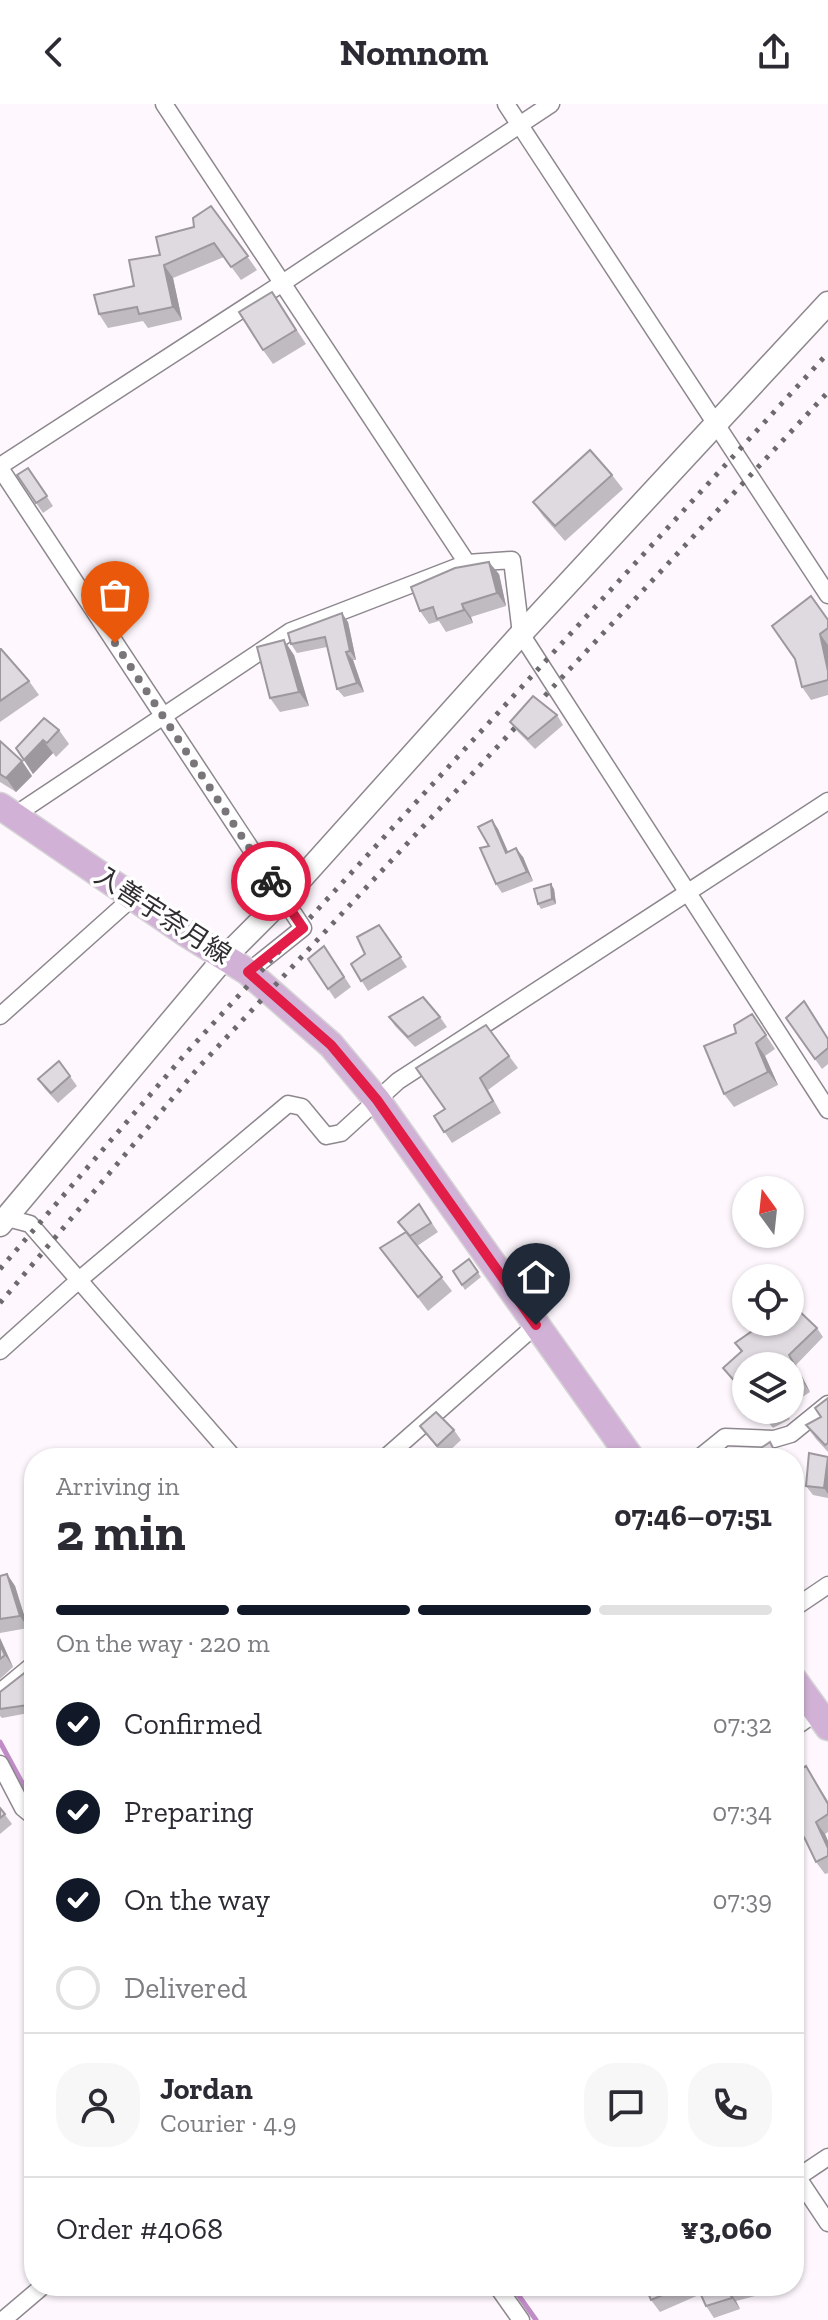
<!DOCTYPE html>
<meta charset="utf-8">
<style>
:root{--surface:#fff;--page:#f7f7f7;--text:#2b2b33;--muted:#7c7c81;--line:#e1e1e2;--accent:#111827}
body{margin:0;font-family:"Zilla Slab","Noto Sans JP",serif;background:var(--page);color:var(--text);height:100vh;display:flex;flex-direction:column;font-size:30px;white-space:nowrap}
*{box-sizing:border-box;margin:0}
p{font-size:26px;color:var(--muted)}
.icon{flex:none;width:44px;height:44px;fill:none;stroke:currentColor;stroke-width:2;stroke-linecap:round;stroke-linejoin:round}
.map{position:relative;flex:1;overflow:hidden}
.side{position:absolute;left:24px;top:1344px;width:780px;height:848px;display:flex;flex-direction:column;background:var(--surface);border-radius:32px;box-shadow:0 2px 6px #0004}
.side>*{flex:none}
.needle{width:52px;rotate:345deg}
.fabs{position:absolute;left:732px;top:1072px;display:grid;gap:16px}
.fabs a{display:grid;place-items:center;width:72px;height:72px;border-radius:50%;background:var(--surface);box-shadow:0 2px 6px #0004;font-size:40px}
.pin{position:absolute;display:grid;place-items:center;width:68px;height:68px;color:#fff;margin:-82px -34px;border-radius:50% 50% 50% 0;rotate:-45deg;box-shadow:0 0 8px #0007}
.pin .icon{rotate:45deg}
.courier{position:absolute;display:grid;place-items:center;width:80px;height:80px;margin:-40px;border:6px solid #e11d48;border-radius:50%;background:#fff;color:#222;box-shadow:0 2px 10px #0007}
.headline em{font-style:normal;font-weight:700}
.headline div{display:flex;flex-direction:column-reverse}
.headline{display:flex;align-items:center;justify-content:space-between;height:136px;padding:0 32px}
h1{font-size:52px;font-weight:700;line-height:60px}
.bar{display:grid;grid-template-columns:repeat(4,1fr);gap:12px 8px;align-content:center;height:96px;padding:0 32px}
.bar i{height:10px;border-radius:6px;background:var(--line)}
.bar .active{background:var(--accent)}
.bar p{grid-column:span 4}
.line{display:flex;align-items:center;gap:20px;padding:0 32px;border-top:2px solid var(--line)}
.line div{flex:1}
.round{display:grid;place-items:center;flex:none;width:84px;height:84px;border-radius:32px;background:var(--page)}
ol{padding:0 32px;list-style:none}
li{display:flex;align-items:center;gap:24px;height:88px}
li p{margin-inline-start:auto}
li .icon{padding:8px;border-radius:50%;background:var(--accent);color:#fff;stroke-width:4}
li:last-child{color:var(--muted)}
li i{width:44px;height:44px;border:4px solid var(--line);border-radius:50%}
header{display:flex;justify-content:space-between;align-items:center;height:104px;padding:0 32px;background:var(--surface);font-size:36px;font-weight:700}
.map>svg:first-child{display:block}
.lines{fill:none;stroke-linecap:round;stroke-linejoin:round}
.stream{stroke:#c08cc7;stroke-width:5}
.minor-casing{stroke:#8d878e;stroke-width:19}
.tertiary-casing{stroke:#8d878e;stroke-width:25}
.primary-casing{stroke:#d6d5d6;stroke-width:29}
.minor{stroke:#fff;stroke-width:16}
.tertiary{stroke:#fff;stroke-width:22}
.primary{stroke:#d1b2d6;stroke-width:26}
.rail{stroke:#6d6a6d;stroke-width:5;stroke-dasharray:4 8;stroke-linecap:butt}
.wall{fill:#c0bbc1}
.shaded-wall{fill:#9c989d}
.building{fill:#dfd9e0;stroke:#9c989d;stroke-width:2}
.done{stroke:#797579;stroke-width:8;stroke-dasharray:0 14.4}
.route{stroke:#e11d48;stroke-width:10}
.labels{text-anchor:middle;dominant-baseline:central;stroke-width:7;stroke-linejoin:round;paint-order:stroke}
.street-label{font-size:26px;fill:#312e31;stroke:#fff}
</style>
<header><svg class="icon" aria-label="back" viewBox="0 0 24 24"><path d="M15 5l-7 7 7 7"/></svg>Nomnom<svg class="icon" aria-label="share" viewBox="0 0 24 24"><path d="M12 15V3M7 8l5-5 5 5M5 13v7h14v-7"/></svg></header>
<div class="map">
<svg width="828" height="2216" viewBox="0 0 828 2216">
<rect width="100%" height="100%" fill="#fef8fe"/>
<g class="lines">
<!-- stream -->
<g class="stream">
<polyline points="0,1638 25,1684 34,1694"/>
<polyline points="512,2182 536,2216"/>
</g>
<!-- minor casing -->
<g class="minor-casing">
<g id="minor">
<polyline points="164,0 467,459 512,456 521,530 828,1006"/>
<polyline points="506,0 828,491"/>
<polyline points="0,362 281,180 551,0"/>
<polyline points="0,364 303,824 248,868"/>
<polyline points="15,711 291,527 467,459"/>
<polyline points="0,912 133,793"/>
<polyline points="0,1112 30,1120 234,1354"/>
<polyline points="0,1247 79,1176 288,1000 302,1003 326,1032 341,1029 398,977 828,697"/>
<polyline points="385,1354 536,1221"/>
<polyline points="699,1354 725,1333 774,1335 791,1330 828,1300"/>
<polyline points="794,1504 828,1481"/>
<polyline points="0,1588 34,1560"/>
<polyline points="794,1624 817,1608"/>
<polyline points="0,1660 23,1704 34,1713"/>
<polyline points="794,2068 828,2119"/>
<polyline points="798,2073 828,2053"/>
<polyline points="497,2182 521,2216"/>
<polyline points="3,2216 43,2182"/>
</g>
</g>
<!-- tertiary casing -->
<g class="tertiary-casing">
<polyline id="tertiary" points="0,1121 225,853 283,795 521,530 828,199"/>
</g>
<!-- primary casing -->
<g class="primary-casing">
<g id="primary">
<polyline points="0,702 187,830 248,868 331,941 377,996 631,1354"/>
<polyline points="794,1576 828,1623"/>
</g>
</g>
<!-- minor -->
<use href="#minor" class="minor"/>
<!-- tertiary -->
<use href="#tertiary" class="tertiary"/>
<!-- primary -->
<use href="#primary" class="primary"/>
<!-- rail -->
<g class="rail">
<polyline points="0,1165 187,948 828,249"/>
<polyline points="0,1199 198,964 828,288"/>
</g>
</g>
<!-- wall -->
<g class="wall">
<polygon points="211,102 257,166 241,176 224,153 173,174 182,216 148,224 143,217 108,224 99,210 134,182 160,151 194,123"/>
<polygon points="272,188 306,240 273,260 263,246"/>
<polygon points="28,364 53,402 43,409 17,371"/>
<polygon points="612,371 623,385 565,437 543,412 533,398"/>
<polygon points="499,470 506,502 471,513 473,519 446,528 439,517 429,520 420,507"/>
<polygon points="828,516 828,591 811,596 802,583 795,555"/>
<polygon points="348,518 356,556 353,556 364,588 344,593 337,585 327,543 297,549 291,540"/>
<polygon points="0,545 29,577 39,591 0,618"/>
<polygon points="294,551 309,602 280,608 270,594"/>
<polygon points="557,611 563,621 535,645 517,627 510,618"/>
<polygon points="59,626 69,640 56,653 53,649 33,670 16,644"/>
<polygon points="0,637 22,657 32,672 16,688 0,678"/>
<polygon points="492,716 498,725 508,748 523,753 533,777 502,789 496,780 489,742"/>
<polygon points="554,785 556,800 541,805 538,800"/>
<polygon points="379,821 407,863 368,887 351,860 365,850"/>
<polygon points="324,842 351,883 335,895 308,855"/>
<polygon points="752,910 775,945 765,952 778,981 734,1003 724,990 736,929"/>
<polygon points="389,913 440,913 447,923 415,943 395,922"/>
<polygon points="786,914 828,934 828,960 822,965"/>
<polygon points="486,921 518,964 488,986 501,1009 452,1039 434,1012 445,1005"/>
<polygon points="59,957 77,982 58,999 45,985 38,975"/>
<polygon points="419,1100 438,1128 417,1142 452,1187 428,1207 380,1144 406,1128"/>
<polygon points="469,1155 481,1173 465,1186 453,1167"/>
<polygon points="817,1224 823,1233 796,1261 810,1288 790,1301 790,1262 746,1262 746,1292 723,1264 741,1248 735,1239 776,1229"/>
<polygon points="828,1294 828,1348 816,1335 806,1321 821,1313"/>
<polygon points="758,1306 784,1306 790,1315 773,1324"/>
<polygon points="420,1322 454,1326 461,1336 444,1352"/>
<polygon points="828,1353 828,1394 813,1391 806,1382"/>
<polygon points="7,1470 15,1482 28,1524 0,1529 0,1472"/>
<polygon points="0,1534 13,1563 0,1575"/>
<polygon points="34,1577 34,1608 2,1614 0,1612 0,1588"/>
<polygon points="806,1662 828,1697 828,1728 825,1730 828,1737 828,1769 825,1770 816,1758"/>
<polygon points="0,1704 12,1720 0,1730"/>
<polygon points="645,2182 750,2182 755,2192 736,2197 740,2205 714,2214 706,2202 701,2190 660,2208 651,2196"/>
</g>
<!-- shaded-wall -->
<g class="shaded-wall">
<polygon points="164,161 173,174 182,216 173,203"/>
<polygon points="489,458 499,470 506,502 497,489"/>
<polygon points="462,500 471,513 473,519 464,506"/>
<polygon points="342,509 348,518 356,556 350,547"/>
<polygon points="820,530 828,541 828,567"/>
<polygon points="284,536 294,551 309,602 299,588"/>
<polygon points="346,548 353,556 364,588 357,579"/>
<polygon points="43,636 53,649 33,670 24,656"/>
<polygon points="22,657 32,672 16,688 6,674"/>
<polygon points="492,716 498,725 512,757 506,749"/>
<polygon points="516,744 523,753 533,777 527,768"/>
<polygon points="551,780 554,785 556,800 552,795"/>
<polygon points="756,939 765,952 778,981 768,968"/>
<polygon points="789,1251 796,1261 810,1288 803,1278"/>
<polygon points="828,1358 828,1390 824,1384"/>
<polygon points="7,1470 15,1482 28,1524 20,1512"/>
<polygon points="0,1534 13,1563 5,1551 0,1541"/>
<polygon points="816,1718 825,1730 828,1737 828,1744"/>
<polygon points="728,2185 736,2197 740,2205 732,2194"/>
</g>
<!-- building -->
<g class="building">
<polygon points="211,102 248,152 231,163 214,139 164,161 173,203 139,210 137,203 99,210 94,191 134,182 129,156 160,151 156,133 194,123 193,114"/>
<polygon points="272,188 296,226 263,246 239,208"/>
<polygon points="590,346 612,371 555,422 533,398"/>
<polygon points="28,364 47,392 36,399 17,371"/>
<polygon points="489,458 497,489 462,500 464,506 437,515 433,503 420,507 411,483 455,464"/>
<polygon points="811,492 828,516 828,524 820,530 828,567 828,576 802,583 795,555 772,522"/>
<polygon points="342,509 350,547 346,548 357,579 337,585 325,533 291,540 288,529"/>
<polygon points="284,536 299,588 270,594 257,543"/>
<polygon points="0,545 1,545 29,577 0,597"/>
<polygon points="533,592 557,611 528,635 510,618"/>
<polygon points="44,614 59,626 47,639 43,636 24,656 16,644"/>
<polygon points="0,637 22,657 6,674 0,670"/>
<polygon points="492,716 506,749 516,744 527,768 496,780 480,744 489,742 478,723"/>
<polygon points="551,780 552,795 538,800 534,785"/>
<polygon points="379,821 401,853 361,877 351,860 365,850 357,833"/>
<polygon points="324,842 344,873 328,885 308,855"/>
<polygon points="423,893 440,913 408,933 389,913"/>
<polygon points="804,897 828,935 828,944 815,955 786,914"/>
<polygon points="752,910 766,931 756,939 768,968 724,990 704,942 736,929 734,921"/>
<polygon points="486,921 509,952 480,974 493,997 444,1028 434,1012 445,1005 416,964"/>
<polygon points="59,957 70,972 51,989 38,975"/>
<polygon points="419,1100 431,1119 410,1132 398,1118"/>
<polygon points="406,1128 442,1173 418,1193 380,1144"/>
<polygon points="469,1155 478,1168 462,1181 453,1167"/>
<polygon points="796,1204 817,1224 789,1251 803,1278 790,1287 790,1262 746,1262 746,1290 723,1264 742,1247 735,1239 765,1218 769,1218 775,1230 785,1218 790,1218 790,1211"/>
<polygon points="828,1294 828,1339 825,1341 806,1321 821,1313 815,1304"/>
<polygon points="760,1306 781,1306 767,1314"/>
<polygon points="436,1308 454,1326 437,1342 420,1322"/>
<polygon points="770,1338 778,1354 746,1354"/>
<polygon points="408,1345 411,1354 389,1354 388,1350"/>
<polygon points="809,1349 828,1353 824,1384 806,1382"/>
<polygon points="7,1470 20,1512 0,1515 0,1472"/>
<polygon points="0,1541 5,1551 0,1555"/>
<polygon points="27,1567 34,1577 34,1595 28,1601 0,1605 0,1588"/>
<polygon points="806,1662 828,1700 828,1710 816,1718 828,1744 828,1752 816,1758 805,1735 794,1717 794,1670"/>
<polygon points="0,1704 5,1710 0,1714"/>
<polygon points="645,2182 684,2182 651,2196"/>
<polygon points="697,2182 742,2182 728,2185 732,2194 706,2202"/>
</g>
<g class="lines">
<!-- done -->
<polyline class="done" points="115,539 271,777"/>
<!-- route -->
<polyline class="route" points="271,777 303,824 248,868 331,941 377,996 536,1221"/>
</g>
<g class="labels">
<!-- street labels -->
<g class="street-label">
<text transform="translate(163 811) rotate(33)">入善宇奈月線</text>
</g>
</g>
</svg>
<div class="fabs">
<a><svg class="needle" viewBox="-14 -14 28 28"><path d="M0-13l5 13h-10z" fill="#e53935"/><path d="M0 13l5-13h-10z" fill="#7c7c81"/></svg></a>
<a><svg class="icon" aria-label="locate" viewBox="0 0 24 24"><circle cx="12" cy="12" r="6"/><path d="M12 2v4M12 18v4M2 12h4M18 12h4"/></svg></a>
<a><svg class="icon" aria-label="layers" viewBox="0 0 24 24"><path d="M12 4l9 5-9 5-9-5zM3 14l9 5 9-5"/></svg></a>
</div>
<div class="pin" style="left:115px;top:539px;background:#ea580c"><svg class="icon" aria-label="bag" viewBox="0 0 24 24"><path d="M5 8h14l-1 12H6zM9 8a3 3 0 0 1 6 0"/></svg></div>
<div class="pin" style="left:536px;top:1221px;background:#1f2937"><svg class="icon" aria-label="home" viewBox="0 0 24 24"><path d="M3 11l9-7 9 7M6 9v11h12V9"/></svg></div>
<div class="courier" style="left:271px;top:777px"><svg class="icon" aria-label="bike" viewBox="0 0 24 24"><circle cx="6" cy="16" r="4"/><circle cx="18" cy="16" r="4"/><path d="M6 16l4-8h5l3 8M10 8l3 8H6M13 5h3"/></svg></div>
<section class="side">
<div class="headline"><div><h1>2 min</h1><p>Arriving in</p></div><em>07:46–07:51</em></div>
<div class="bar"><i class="active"></i><i class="active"></i><i class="active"></i><i></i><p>On the way · 220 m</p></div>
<ol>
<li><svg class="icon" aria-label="check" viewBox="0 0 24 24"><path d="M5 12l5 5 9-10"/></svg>Confirmed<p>07:32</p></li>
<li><svg class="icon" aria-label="check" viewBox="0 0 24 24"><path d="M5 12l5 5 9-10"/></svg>Preparing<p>07:34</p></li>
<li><svg class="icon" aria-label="check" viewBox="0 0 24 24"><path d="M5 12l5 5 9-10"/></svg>On the way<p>07:39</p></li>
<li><i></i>Delivered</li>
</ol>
<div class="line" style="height:144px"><a class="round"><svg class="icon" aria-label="person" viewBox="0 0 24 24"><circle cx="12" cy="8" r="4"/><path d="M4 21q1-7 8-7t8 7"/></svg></a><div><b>Jordan</b><p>Courier · 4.9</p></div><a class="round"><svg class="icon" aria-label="chat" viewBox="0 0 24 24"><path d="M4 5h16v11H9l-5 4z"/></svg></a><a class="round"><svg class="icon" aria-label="phone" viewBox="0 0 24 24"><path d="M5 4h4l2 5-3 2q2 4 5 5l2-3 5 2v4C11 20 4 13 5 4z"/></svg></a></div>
<div class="line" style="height:104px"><div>Order #4068</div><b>¥3,060</b></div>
</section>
</div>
